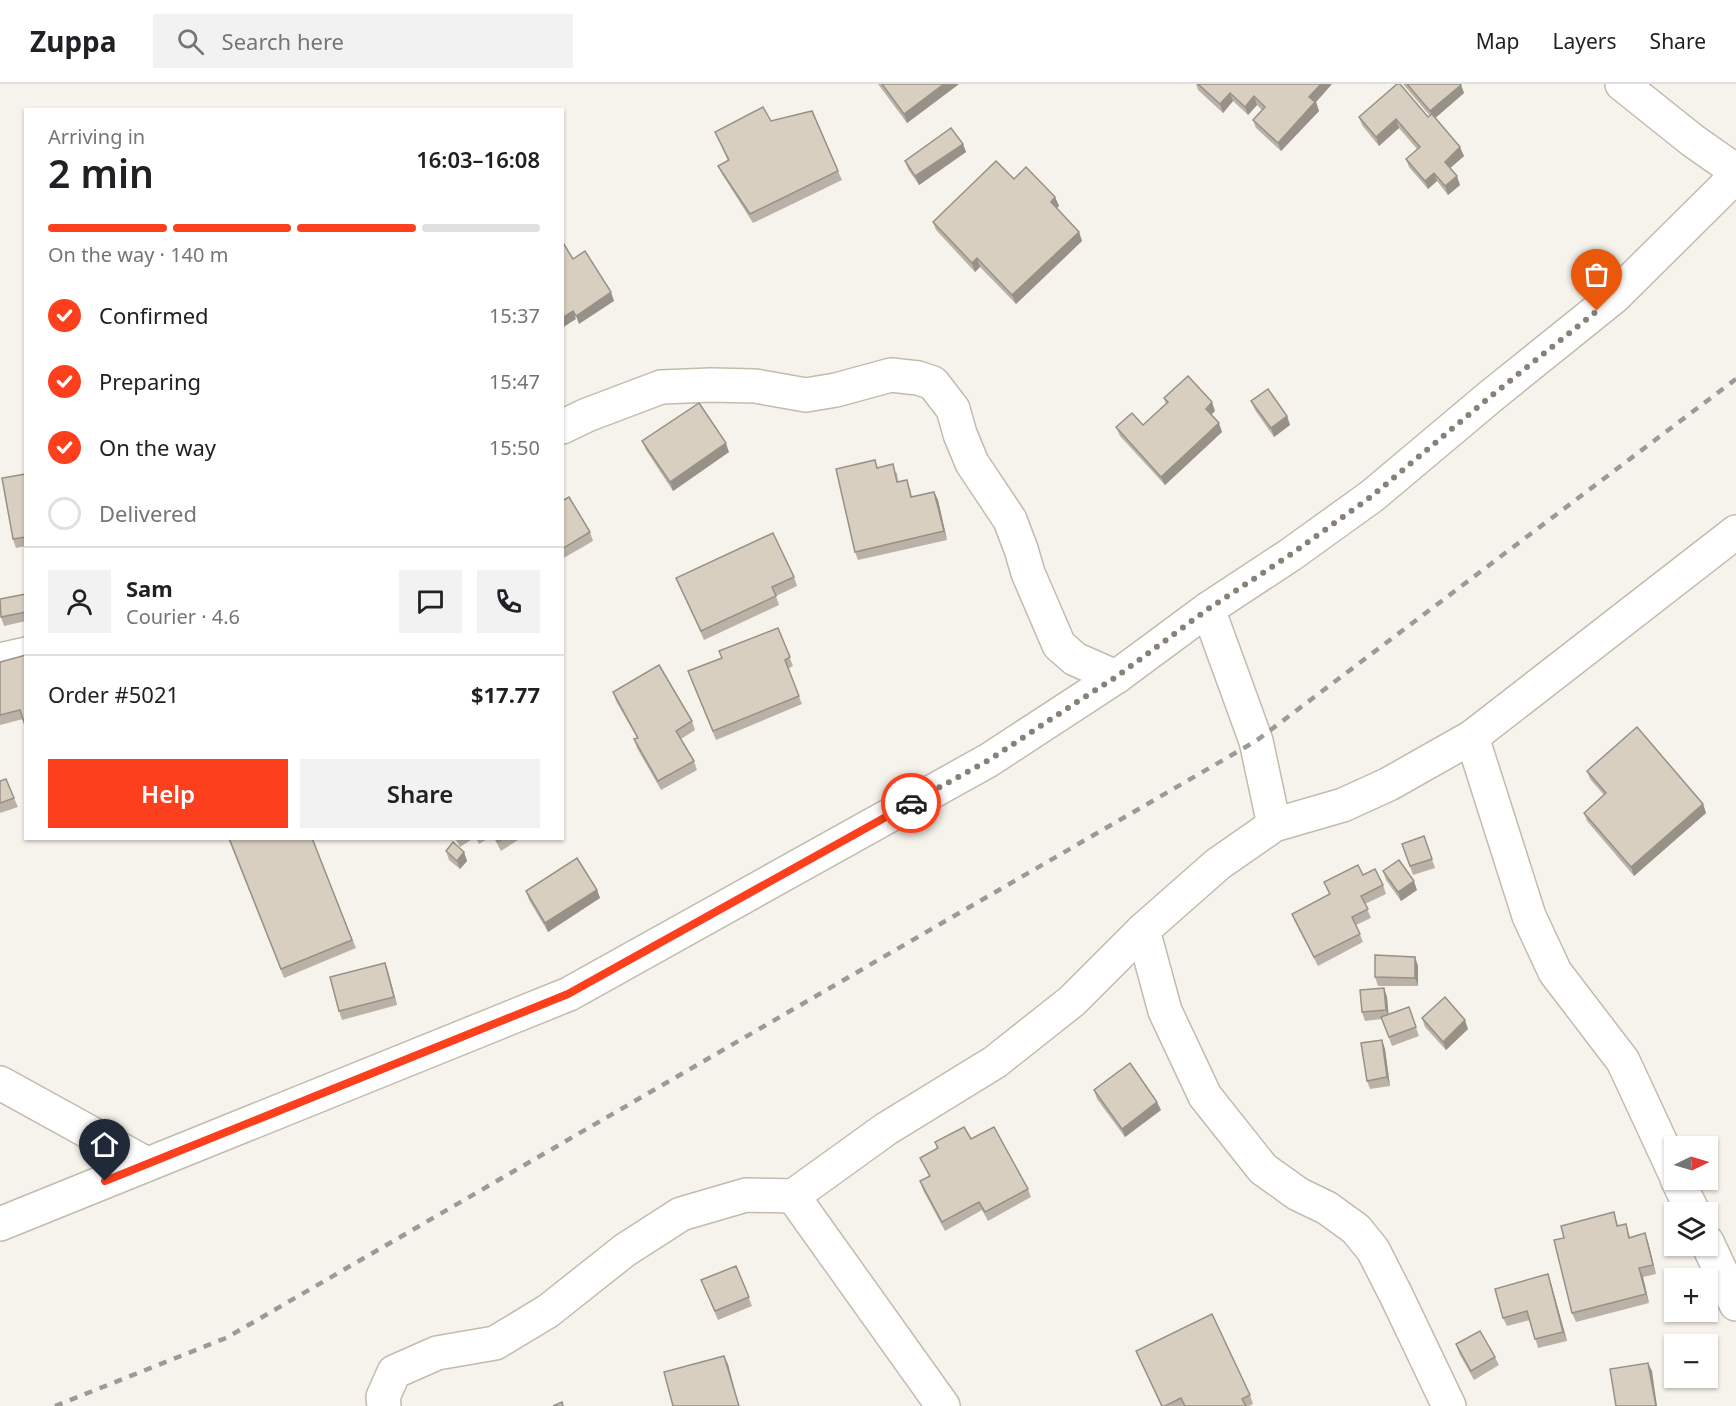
<!DOCTYPE html>
<meta charset="utf-8">
<style>
:root{--surface:#fff;--page:#f2f2f2;--text:#202124;--muted:#757577;--line:#e0e0e0;--accent:#fc3f1d}
body{margin:0;font-family:"Noto Sans",sans-serif;background:var(--page);color:var(--text);height:100vh;display:flex;flex-direction:column;font-size:22px;white-space:nowrap}
*{box-sizing:border-box;margin:0}
p{font-size:20px;color:var(--muted)}
.icon{flex:none;width:33px;height:33px;fill:none;stroke:currentColor;stroke-width:2;stroke-linecap:round;stroke-linejoin:round}
.map{position:relative;flex:1;overflow:hidden}
.sheet{position:absolute;left:24px;top:24px;width:540px;height:732px;display:flex;flex-direction:column;background:var(--surface);border-radius:0px;box-shadow:0 2px 4px #0004}
.sheet>*{flex:none}
.needle{width:39px;rotate:85deg}
.tools{position:absolute;left:1664px;top:1052px;display:grid;gap:12px}
.tools a{display:grid;place-items:center;width:54px;height:54px;border-radius:0px;background:var(--surface);box-shadow:0 2px 4px #0004;font-size:30px}
.pin{position:absolute;display:grid;place-items:center;width:51px;height:51px;color:#fff;margin:-62px -26px;border-radius:50% 50% 50% 0;rotate:-45deg;box-shadow:0 0 6px #0007}
.pin .icon{rotate:45deg}
.courier{position:absolute;display:grid;place-items:center;width:60px;height:60px;margin:-30px;border:4px solid #fc3f1d;border-radius:50%;background:#fff;color:#222;box-shadow:0 2px 8px #0007}
.headline em{font-style:normal;font-weight:600}
.headline div{display:flex;flex-direction:column-reverse}
.headline{display:flex;align-items:center;justify-content:space-between;height:102px;padding:0 24px}
h1{font-size:39px;font-weight:600;line-height:45px}
.bar{display:grid;grid-template-columns:repeat(4,1fr);gap:9px 6px;align-content:center;height:72px;padding:0 24px}
.bar i{height:8px;border-radius:4px;background:var(--line)}
.bar .current{background:var(--accent)}
.bar p{grid-column:span 4}
.line{display:flex;align-items:center;gap:15px;padding:0 24px;border-top:2px solid var(--line)}
.line div{flex:1}
.round{display:grid;place-items:center;flex:none;width:63px;height:63px;border-radius:0px;background:var(--page)}
ol{padding:0 24px;list-style:none}
li{display:flex;align-items:center;gap:18px;height:66px}
li p{margin-inline-start:auto}
li .icon{padding:6px;border-radius:50%;background:var(--accent);color:#fff;stroke-width:4}
li:last-child{color:var(--muted)}
li i{width:33px;height:33px;border:3px solid var(--line);border-radius:50%}
.cta{display:flex;gap:12px;margin-top:auto;padding:12px 24px}
.cta a{flex:1;height:69px;border-radius:0px;background:var(--accent);color:#fff;font-size:24px;font-weight:600;line-height:69px;text-align:center}
.cta a+a{background:var(--page);color:var(--text)}
header{display:flex;align-items:center;gap:36px;box-sizing:border-box;height:84px;padding:0 30px;background:var(--surface);border-bottom:2px solid var(--line)}
header strong{font-size:28px}
nav{display:flex;gap:33px;margin-inline-start:auto;font-size:21px}
.search{width:420px;height:54px;background:var(--page);display:flex;align-items:center;gap:15px;box-sizing:border-box;padding:0 21px;border-radius:0px;color:var(--muted);font-size:22px}
.map>svg:first-child{display:block}
.lines{fill:none;stroke-linecap:round;stroke-linejoin:round}
.street-casing{stroke:#c2bbae;stroke-width:36}
.street{stroke:#fff;stroke-width:33}
.rail{stroke:#9a9a9a;stroke-width:4.5;stroke-dasharray:8 8;stroke-linecap:butt}
.wall{fill:#bab2a6}
.shaded-wall{fill:#979187}
.building{fill:#d8cfc1;stroke:#979187;stroke-width:1.5}
.done{stroke:#878178;stroke-width:6;stroke-dasharray:0 10.8}
.route{stroke:#fc3f1d;stroke-width:8}
</style>
<header>
<strong>Zuppa</strong>
<div class="search"><svg class="icon" aria-label="search" viewBox="0 0 24 24"><circle cx="10" cy="10" r="6"/><path d="M15 15l6 6"/></svg>Search here</div>
<nav><a>Map</a><a>Layers</a><a>Share</a></nav>
</header>
<div class="map">
<svg width="1736" height="1322" viewBox="0 0 1736 1322">
<rect width="100%" height="100%" fill="#f6f3ec"/>
<g class="lines">
<!-- street casing -->
<g class="street-casing">
<g id="street">
<polyline points="1622,0 1692,56 1736,87"/>
<polyline points="562,343 587,331 661,303 711,301 755,302 806,311 836,306 891,291 918,294 933,299 953,325 960,350 972,379 1010,436 1021,465 1028,489 1059,561 1075,575 1116,593"/>
<polyline points="1208,525 1256,657 1274,741"/>
<polyline points="0,576 26,570"/>
<polyline points="1472,653 1529,832 1555,888 1623,977 1674,1087"/>
<polyline points="1143,846 1165,927 1205,1012 1263,1085 1298,1110 1327,1124 1356,1145 1373,1166 1396,1211 1449,1322"/>
<polyline points="0,999 147,1080"/>
<polyline points="1677,1095 1693,1128"/>
<polyline points="793,1112 943,1322"/>
<polyline points="0,1140 569,910 989,676 1116,593 1208,525 1290,471 1372,412 1491,312 1614,213 1736,92"/>
<polyline points="1707,1158 1736,1220"/>
<polyline points="384,1322 383,1313 394,1288 437,1269 495,1259 548,1227 625,1166 681,1130 746,1111 793,1112 886,1045 995,978 1072,917 1143,846 1218,780 1274,741 1343,721 1389,700 1472,653 1736,448"/>
</g>
</g>
<!-- street -->
<use href="#street" class="street"/>
<!-- rail -->
<polyline class="rail" points="55,1322 226,1254 1256,657 1736,295"/>
</g>
<!-- wall -->
<g class="wall">
<polygon points="878,0 959,0 907,39"/>
<polygon points="1196,0 1332,0 1316,18 1319,27 1281,67 1256,44 1253,36 1262,26 1257,21 1248,31 1233,17 1223,29 1198,6"/>
<polygon points="1403,0 1460,0 1464,9 1435,34 1464,72 1450,84 1460,101 1448,111 1437,97 1428,105 1409,83 1406,75 1417,65 1399,44 1379,62 1362,41 1359,33 1428,33 1430,32"/>
<polygon points="771,37 838,87 842,96 753,139 722,90 718,82 728,77 715,48"/>
<polygon points="963,60 966,68 919,101 908,85 905,77"/>
<polygon points="1014,95 1055,113 1059,122 1057,124 1079,148 1082,157 1016,220 980,183 975,188 936,146 933,138"/>
<polygon points="1164,314 1215,327 1211,331 1222,348 1165,401 1120,352 1116,343 1143,341 1166,320"/>
<polygon points="1251,317 1287,332 1290,341 1274,353 1255,326"/>
<polygon points="642,357 729,368 673,407 646,366"/>
<polygon points="878,384 897,389 898,398 910,404 912,413 934,408 938,416 947,456 858,476 855,468"/>
<polygon points="26,390 26,462 16,464 13,455"/>
<polygon points="562,417 590,448 593,457 562,475"/>
<polygon points="794,493 797,502 776,512 779,521 704,556 676,494"/>
<polygon points="26,510 26,537 4,542 1,533"/>
<polygon points="778,544 793,582 788,585 802,620 716,656 691,596 722,574"/>
<polygon points="26,571 23,635 0,641 0,578"/>
<polygon points="613,608 692,637 695,646 681,655 694,677 697,686 661,706 637,664 634,655 637,654 616,617"/>
<polygon points="1587,687 1703,720 1706,729 1634,792 1587,737 1584,729 1604,711 1590,695"/>
<polygon points="0,697 14,714 18,723 0,729"/>
<polygon points="1424,752 1435,784 1413,791 1402,760"/>
<polygon points="228,754 312,754 356,864 284,894"/>
<polygon points="455,754 474,754 460,763"/>
<polygon points="476,754 489,754 479,760"/>
<polygon points="494,754 521,754 501,767"/>
<polygon points="446,767 464,768 467,777 460,785 449,776"/>
<polygon points="1383,787 1417,806 1401,817 1386,796"/>
<polygon points="1363,791 1383,801 1386,810 1365,820 1371,834 1356,841 1363,858 1318,882 1295,838 1292,830 1329,810 1324,798"/>
<polygon points="597,806 600,814 548,848 529,816 526,807"/>
<polygon points="1415,873 1418,882 1418,902 1378,902 1375,893"/>
<polygon points="385,879 397,921 342,936 339,927"/>
<polygon points="1384,904 1387,913 1388,930 1409,923 1419,952 1392,962 1382,935 1365,937 1362,928"/>
<polygon points="1422,934 1468,945 1446,966 1425,943"/>
<polygon points="1382,956 1385,965 1390,1002 1370,1005 1367,997"/>
<polygon points="1094,1006 1161,1026 1125,1053 1097,1015"/>
<polygon points="971,1055 1028,1105 1031,1113 988,1137 982,1126 945,1147 923,1106 920,1097 929,1092 920,1074 937,1065 935,1058"/>
<polygon points="1617,1137 1618,1142 1626,1140 1630,1153 1648,1158 1656,1190 1643,1193 1649,1219 1576,1238 1572,1229 1564,1154"/>
<polygon points="736,1182 752,1222 718,1236 701,1196"/>
<polygon points="1548,1190 1567,1257 1538,1264 1530,1236 1507,1242 1503,1234"/>
<polygon points="1456,1260 1495,1273 1499,1281 1474,1296 1459,1269"/>
<polygon points="1136,1267 1250,1311 1253,1320 1249,1322 1161,1322"/>
</g>
<!-- shaded-wall -->
<g class="shaded-wall">
<polygon points="944,0 959,0 907,39 904,30"/>
<polygon points="1321,0 1332,0 1316,18 1319,27 1281,67 1278,59 1309,13"/>
<polygon points="1461,1 1464,9 1433,36 1430,27"/>
<polygon points="1230,9 1233,17 1223,29 1220,20"/>
<polygon points="1254,12 1257,21 1248,31 1245,23"/>
<polygon points="1396,35 1399,44 1379,62 1376,53"/>
<polygon points="963,60 966,68 919,101 915,92"/>
<polygon points="1460,63 1464,72 1448,86 1445,78"/>
<polygon points="1434,89 1437,97 1428,105 1425,97"/>
<polygon points="1457,92 1460,101 1448,111 1445,102"/>
<polygon points="1055,113 1059,122 1054,127 1051,118"/>
<polygon points="1079,148 1082,157 1016,220 1012,211"/>
<polygon points="977,174 980,183 975,188 972,179"/>
<polygon points="611,208 614,217 579,240 576,232"/>
<polygon points="573,227 576,235 562,244 562,234"/>
<polygon points="1212,318 1215,327 1209,333 1206,325"/>
<polygon points="1287,332 1290,341 1274,353 1271,344"/>
<polygon points="1219,339 1222,348 1165,401 1161,393"/>
<polygon points="726,359 729,368 673,407 670,398"/>
<polygon points="934,408 938,416 947,456 944,447"/>
<polygon points="1703,720 1706,729 1634,792 1631,783"/>
<polygon points="464,768 467,777 460,785 457,777"/>
<polygon points="1414,797 1417,806 1401,817 1398,808"/>
<polygon points="597,806 600,814 548,848 545,839"/>
<polygon points="1415,873 1418,882 1418,902 1415,894"/>
<polygon points="385,879 388,887 397,921 394,913"/>
<polygon points="1384,904 1387,913 1389,935 1386,926"/>
<polygon points="1465,936 1468,945 1446,966 1443,958"/>
<polygon points="1382,956 1385,965 1390,1002 1387,993"/>
<polygon points="1157,1018 1161,1026 1125,1053 1122,1045"/>
<polygon points="1645,1149 1648,1158 1656,1190 1653,1181"/>
<polygon points="1639,1184 1643,1193 1649,1219 1646,1210"/>
<polygon points="1548,1190 1551,1199 1567,1257 1563,1248"/>
<polygon points="724,1272 728,1280 739,1322"/>
<polygon points="1648,1279 1652,1287 1657,1322 1656,1322"/>
</g>
<!-- building -->
<g class="building">
<polygon points="882,0 944,0 904,30"/>
<polygon points="1198,0 1321,0 1309,13 1315,18 1278,59 1253,36 1265,23 1254,12 1245,23 1230,9 1220,20"/>
<polygon points="1397,0 1400,0 1428,33 1432,30 1460,63 1445,78 1457,92 1445,102 1434,89 1425,97 1406,75 1420,63 1396,35 1376,53 1359,33"/>
<polygon points="1407,0 1460,0 1461,1 1430,27"/>
<polygon points="763,23 771,37 812,27 838,87 750,130 718,82 729,76 715,48"/>
<polygon points="951,44 963,60 915,92 905,77"/>
<polygon points="996,77 1014,95 1026,83 1055,113 1051,118 1079,148 1012,211 977,174 972,179 933,138"/>
<polygon points="562,157 573,175 585,167 611,208 576,232 573,227 562,234"/>
<polygon points="1188,292 1212,318 1206,325 1219,339 1161,393 1116,343 1132,329 1143,341 1168,318 1164,314"/>
<polygon points="1268,305 1287,332 1271,344 1251,317"/>
<polygon points="699,319 726,359 670,398 642,357"/>
<polygon points="875,376 877,384 893,380 897,398 907,396 911,413 934,408 944,447 855,468 836,385"/>
<polygon points="26,390 26,453 13,455 2,394"/>
<polygon points="569,413 590,448 562,465 562,417"/>
<polygon points="773,449 794,493 772,503 776,512 701,547 676,494"/>
<polygon points="26,510 26,528 1,533 0,515"/>
<polygon points="778,544 790,573 785,576 799,612 713,647 688,587 722,574 719,567"/>
<polygon points="26,571 26,644 20,626 0,631 0,578"/>
<polygon points="659,581 692,637 676,647 694,677 658,697 634,655 638,654 613,608"/>
<polygon points="1637,643 1703,720 1631,783 1584,729 1606,709 1587,687"/>
<polygon points="6,695 14,714 0,719 0,697"/>
<polygon points="1424,752 1432,775 1410,782 1402,760"/>
<polygon points="229,754 312,754 352,856 281,885"/>
<polygon points="496,754 504,754 498,758"/>
<polygon points="453,758 464,768 457,777 446,767"/>
<polygon points="577,774 597,806 545,839 526,807"/>
<polygon points="1399,776 1414,797 1398,808 1383,787"/>
<polygon points="1358,781 1363,791 1375,785 1383,801 1361,812 1368,825 1352,833 1360,850 1314,873 1292,830 1330,810 1324,798"/>
<polygon points="1375,871 1415,873 1415,894 1375,893"/>
<polygon points="385,879 394,913 339,927 330,893"/>
<polygon points="1384,904 1386,926 1362,928 1360,906"/>
<polygon points="1445,913 1465,936 1443,958 1422,934"/>
<polygon points="1409,923 1416,943 1389,953 1381,933"/>
<polygon points="1382,956 1387,993 1367,997 1361,959"/>
<polygon points="1130,979 1157,1018 1122,1045 1094,1006"/>
<polygon points="964,1043 971,1055 994,1043 1028,1105 985,1128 979,1118 942,1138 920,1097 930,1092 920,1074 938,1064 935,1058"/>
<polygon points="1614,1128 1617,1142 1626,1140 1629,1154 1645,1149 1653,1181 1639,1184 1646,1210 1572,1229 1554,1156 1564,1154 1561,1142"/>
<polygon points="736,1182 749,1213 715,1227 701,1196"/>
<polygon points="1548,1190 1563,1248 1535,1255 1527,1227 1503,1234 1495,1205"/>
<polygon points="1212,1230 1250,1311 1242,1315 1246,1322 1185,1322 1181,1314 1165,1322 1162,1322 1136,1267"/>
<polygon points="1480,1247 1495,1273 1471,1287 1456,1260"/>
<polygon points="724,1272 739,1322 673,1322 664,1288"/>
<polygon points="1648,1279 1656,1322 1616,1322 1610,1285"/>
<polygon points="562,1318 563,1322 553,1322"/>
</g>
<g class="lines">
<!-- done -->
<polyline class="done" points="911,719 989,676 1080,616 1116,593 1208,525 1290,471 1372,412 1491,312 1597,227"/>
<!-- route -->
<polyline class="route" points="105,1097 568,910 911,719"/>
</g>
</svg>
<div class="tools">
<a><svg class="needle" viewBox="-14 -14 28 28"><path d="M0-13l5 13h-10z" fill="#e53935"/><path d="M0 13l5-13h-10z" fill="#757577"/></svg></a>
<a><svg class="icon" aria-label="layers" viewBox="0 0 24 24"><path d="M12 4l9 5-9 5-9-5zM3 14l9 5 9-5"/></svg></a>
<a>+</a>
<a>−</a>
</div>
<div class="pin" style="left:1597px;top:227px;background:#ea580c"><svg class="icon" aria-label="bag" viewBox="0 0 24 24"><path d="M5 8h14l-1 12H6zM9 8a3 3 0 0 1 6 0"/></svg></div>
<div class="pin" style="left:105px;top:1097px;background:#1f2937"><svg class="icon" aria-label="home" viewBox="0 0 24 24"><path d="M3 11l9-7 9 7M6 9v11h12V9"/></svg></div>
<div class="courier" style="left:911px;top:719px"><svg class="icon" aria-label="car" viewBox="0 0 24 24"><path d="M5 17H2v-5l4-1 3-4h7l3 4 3 1v5h-3M9 17h6M6 11h13"/><circle cx="7" cy="17" r="2"/><circle cx="17" cy="17" r="2"/></svg></div>
<section class="sheet">
<div class="headline"><div><h1>2 min</h1><p>Arriving in</p></div><em>16:03–16:08</em></div>
<div class="bar"><i class="current"></i><i class="current"></i><i class="current"></i><i></i><p>On the way · 140 m</p></div>
<ol>
<li><svg class="icon" aria-label="check" viewBox="0 0 24 24"><path d="M5 12l5 5 9-10"/></svg>Confirmed<p>15:37</p></li>
<li><svg class="icon" aria-label="check" viewBox="0 0 24 24"><path d="M5 12l5 5 9-10"/></svg>Preparing<p>15:47</p></li>
<li><svg class="icon" aria-label="check" viewBox="0 0 24 24"><path d="M5 12l5 5 9-10"/></svg>On the way<p>15:50</p></li>
<li><i></i>Delivered</li>
</ol>
<div class="line" style="height:108px"><a class="round"><svg class="icon" aria-label="person" viewBox="0 0 24 24"><circle cx="12" cy="8" r="4"/><path d="M4 21q1-7 8-7t8 7"/></svg></a><div><b>Sam</b><p>Courier · 4.6</p></div><a class="round"><svg class="icon" aria-label="chat" viewBox="0 0 24 24"><path d="M4 5h16v11H9l-5 4z"/></svg></a><a class="round"><svg class="icon" aria-label="phone" viewBox="0 0 24 24"><path d="M5 4h4l2 5-3 2q2 4 5 5l2-3 5 2v4C11 20 4 13 5 4z"/></svg></a></div>
<div class="line" style="height:78px"><div>Order #5021</div><b>$17.77</b></div>
<div class="cta"><a>Help</a><a>Share</a></div>
</section>
</div>
